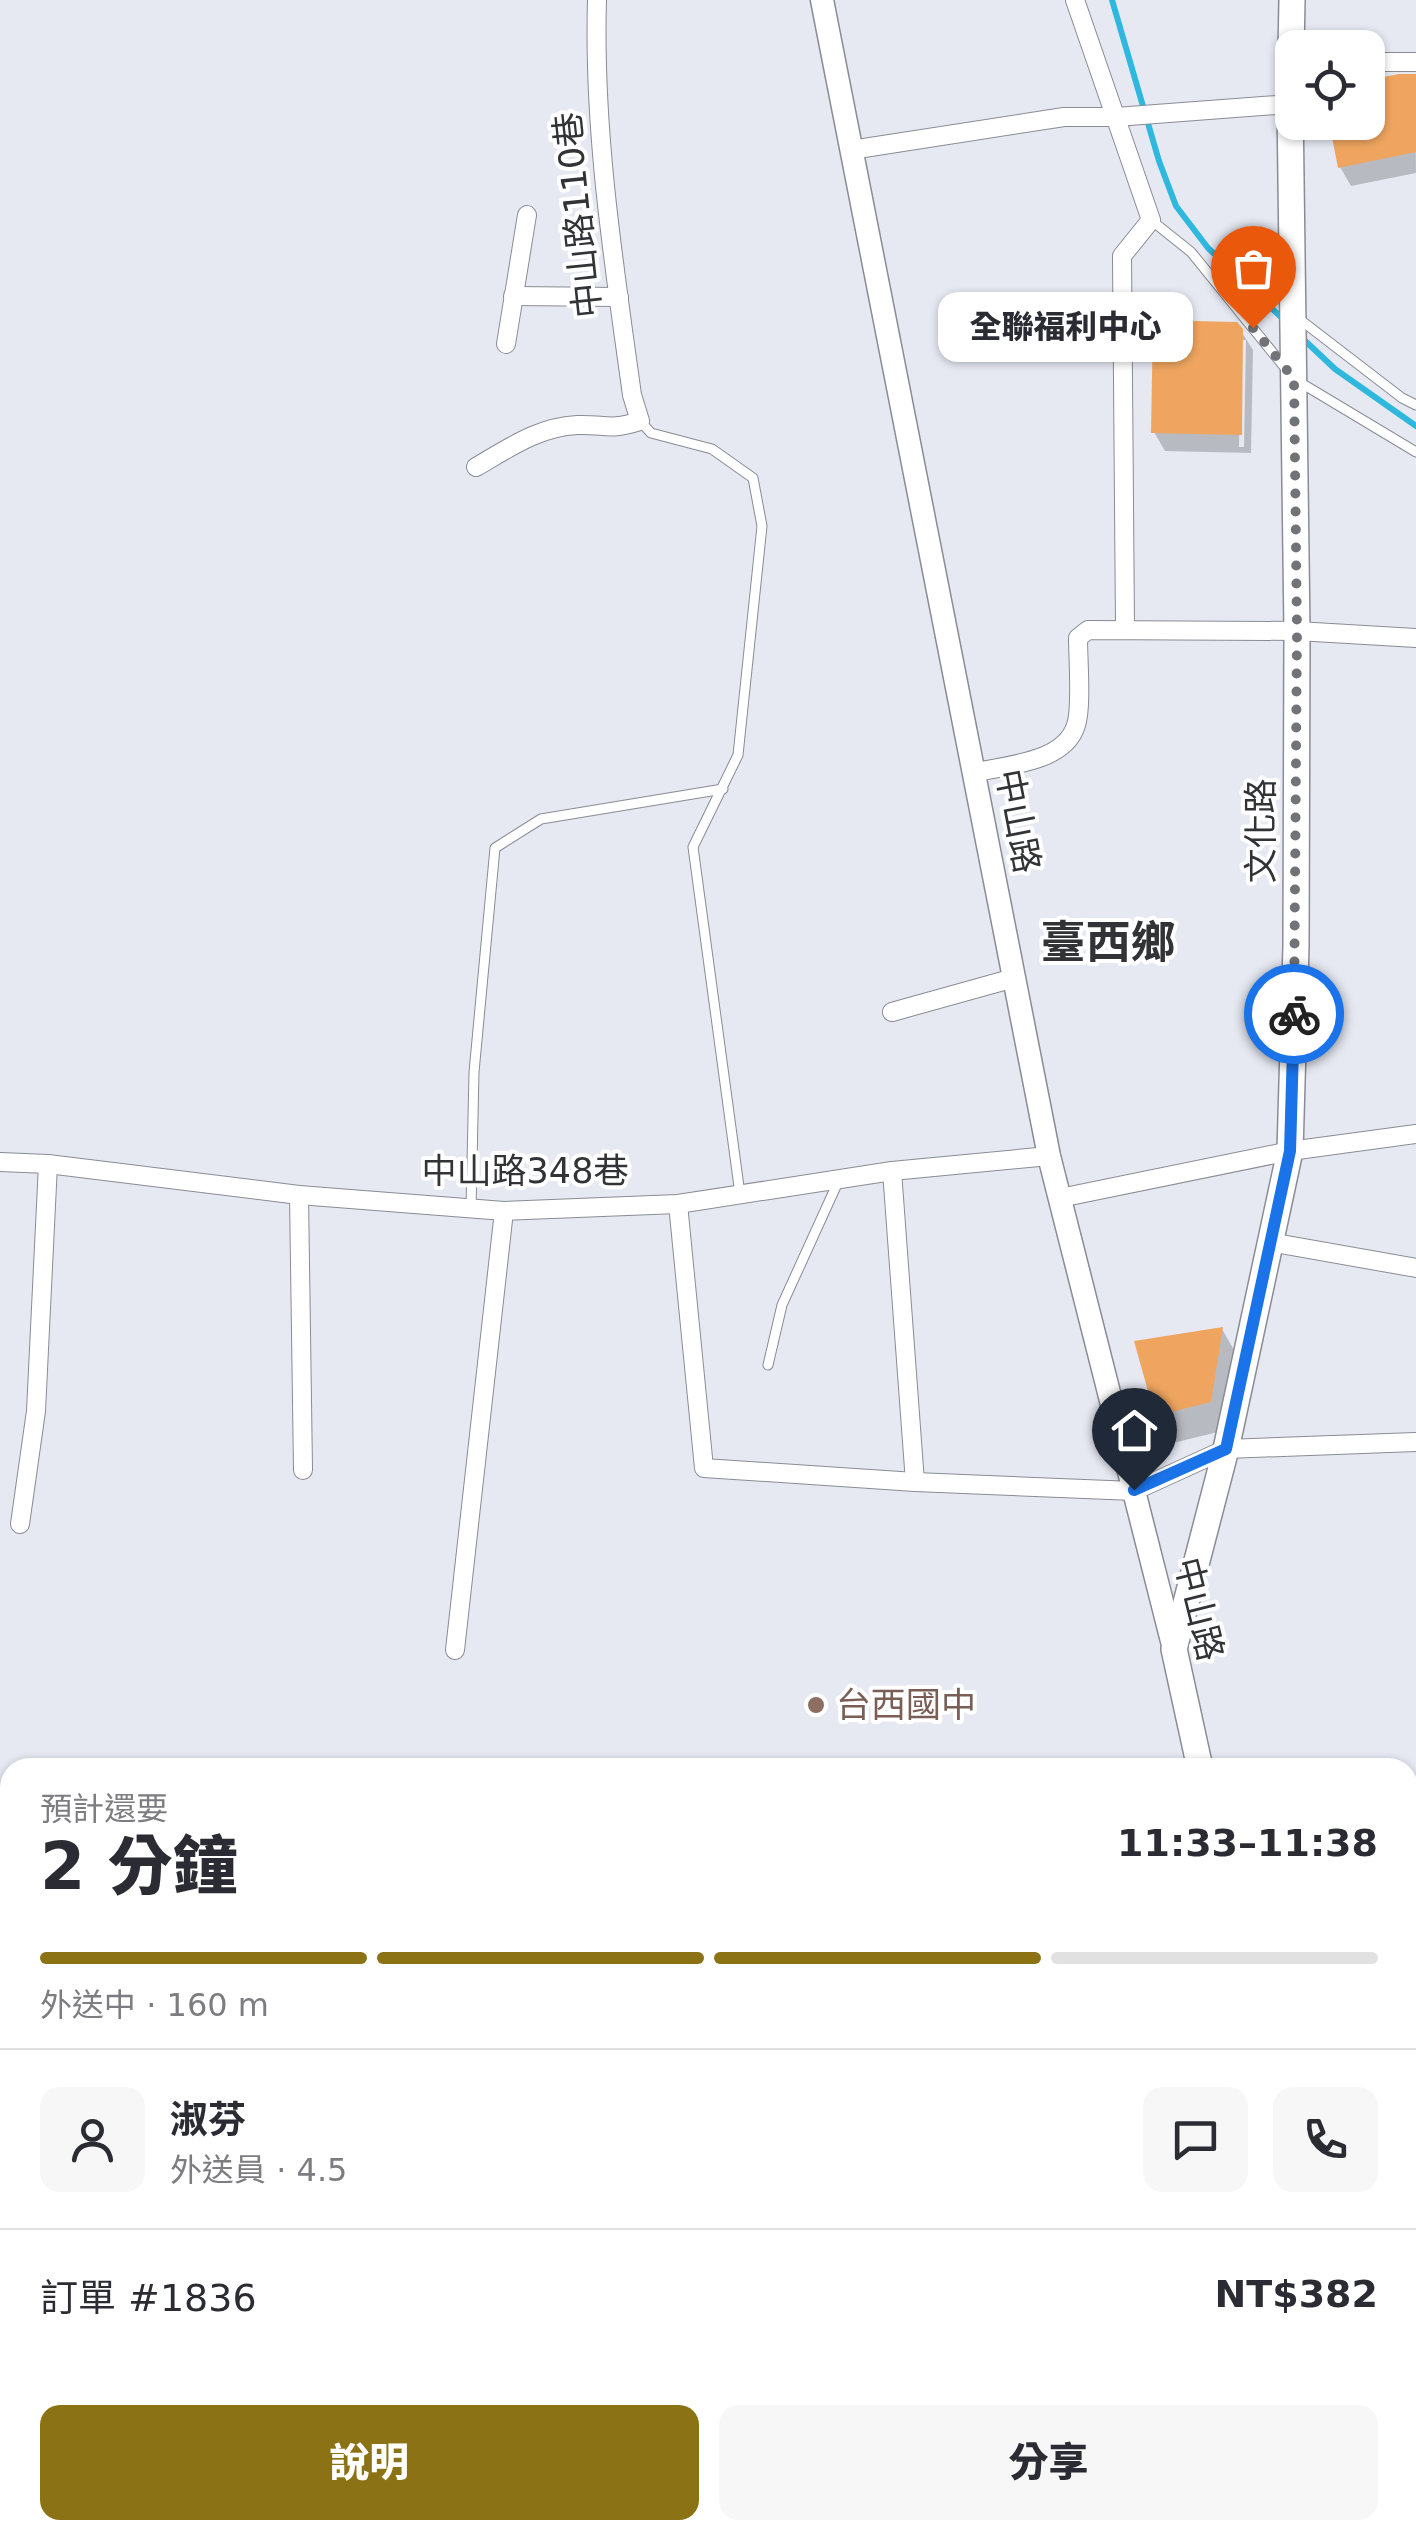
<!DOCTYPE html>
<html lang="zh-TW">
<meta charset="utf-8">
<style>
:root{--surface:#fff;--page:#f7f7f7;--text:#2b2b33;--muted:#7c7c81;--line:#e1e1e2;--accent:#8a7215}
body{margin:0;font-family:"DejaVu Sans","Noto Sans TC",sans-serif;background:var(--page);color:var(--text);height:100vh;display:flex;flex-direction:column;font-size:38px;white-space:nowrap}
*{box-sizing:border-box;margin:0}
p{font-size:32px;color:var(--muted)}
.icon{flex:none;width:55px;height:55px;fill:none;stroke:currentColor;stroke-width:2;stroke-linecap:round;stroke-linejoin:round}
.map{position:relative;flex:1;overflow:hidden}
.panel{position:absolute;left:0px;top:1758px;width:1418px;height:782px;display:flex;flex-direction:column;background:var(--surface);border-radius:30px 30px 0 0;box-shadow:0 2px 8px #0004}
.panel>*{flex:none}
.buttons{position:absolute;left:1275px;top:30px;display:grid;gap:20px}
.buttons a{display:grid;place-items:center;width:110px;height:110px;border-radius:20px;background:var(--surface);box-shadow:0 2px 8px #0004;font-size:50px}
.pin{position:absolute;display:grid;place-items:center;width:85px;height:85px;color:#fff;margin:-102px -42px;border-radius:50% 50% 50% 0;rotate:-45deg;box-shadow:0 0 10px #0007}
.pin .icon{rotate:45deg}
.courier{position:absolute;display:grid;place-items:center;width:100px;height:100px;margin:-50px;border:8px solid #1a73e8;border-radius:50%;background:#fff;color:#222;box-shadow:0 2px 12px #0007}
.bubble{position:absolute;height:70px;border-radius:20px;background:var(--surface);box-shadow:0 2px 8px #0004;font-size:32px;font-weight:800;line-height:70px;text-align:center}
.head em{font-style:normal;font-weight:800}
.head div{display:flex;flex-direction:column-reverse}
.head{display:flex;align-items:center;justify-content:space-between;height:170px;padding:0 40px}
h1{font-size:65px;font-weight:800;line-height:75px}
.bar{display:grid;grid-template-columns:repeat(4,1fr);gap:15px 10px;align-content:center;height:120px;padding:0 40px}
.bar i{height:12px;border-radius:8px;background:var(--line)}
.bar .on{background:var(--accent)}
.bar p{grid-column:span 4}
.line{display:flex;align-items:center;gap:25px;padding:0 40px;border-top:2px solid var(--line)}
.line div{flex:1}
.round{display:grid;place-items:center;flex:none;width:105px;height:105px;border-radius:20px;background:var(--page)}
.button{display:flex;gap:20px;margin-top:auto;padding:20px 40px}
.button a{flex:1;height:115px;border-radius:20px;background:var(--accent);color:#fff;font-size:40px;font-weight:800;line-height:115px;text-align:center}
.button a+a{background:var(--page);color:var(--text)}
.map>svg:first-child{display:block}
.shadow{fill:#0003;fill-rule:evenodd}
.lines{fill:none;stroke-linecap:round;stroke-linejoin:round}
.stream{stroke:#2eb8dd;stroke-width:6}
.building{fill:#efa55f}
.service-casing{stroke:#898c94;stroke-width:11}
.minor-casing{stroke:#898c94;stroke-width:20}
.tertiary-casing{stroke:#898c94;stroke-width:25}
.secondary-casing{stroke:#898c94;stroke-width:28}
.service{stroke:#fff;stroke-width:9}
.minor{stroke:#fff;stroke-width:18}
.tertiary{stroke:#fff;stroke-width:22}
.secondary{stroke:#fff;stroke-width:25}
.done{stroke:#717378;stroke-width:10;stroke-dasharray:0 18}
.route{stroke:#1a73e8;stroke-width:12}
.education-dot{fill:#8d6e63;stroke:#fff;stroke-width:4}
.labels{text-anchor:middle;dominant-baseline:central;stroke-width:8;stroke-linejoin:round;paint-order:stroke}
.street-label{font-size:35px;fill:#323336;stroke:#fff}
.education-label{font-size:35px;fill:#785e54;stroke:#fff;text-anchor:start}
.district-label{font-size:45px;font-weight:bold;fill:#323336;stroke:#fff}
</style>
<div class="map">
<svg width="1416" height="2539" viewBox="0 0 1416 2539">
<rect width="100%" height="100%" fill="#e6e9f2"/>
<!-- shadow -->
<g class="shadow">
<polygon points="1415,77 1416,173 1351,186 1340,167 1368,122 1368,84"/>
<path d="M1241,331l12,19 -2,103 -86,-2 -11,-19zM1241,340h5l-2,107h-5z"/>
<polygon points="1222,1329 1238,1357 1226,1430 1173,1443 1157,1415"/>
</g>
<g class="lines">
<!-- stream -->
<g class="stream">
<polyline points="1112,0 1159,161 1176,206 1208,248 1284,320"/>
<polyline points="1300,336 1335,369 1416,426"/>
</g>
</g>
<!-- building -->
<g class="building">
<polygon points="1399,74 1416,74 1416,152 1338,168 1329,122 1368,122 1368,80"/>
<polygon points="1153,320 1237,322 1243,329 1242,435 1151,433"/>
<polygon points="1223,1327 1211,1402 1155,1416 1134,1341"/>
</g>
<g class="lines">
<!-- service casing -->
<g class="service-casing">
<g id="service">
<polyline points="1151,220 1191,252 1286,369"/>
<polyline points="1298,318 1402,398 1416,405"/>
<polyline points="1296,380 1416,452"/>
<polyline points="640,421 651,433 712,449 753,478 762,526 738,755 693,847 740,1194"/>
<polyline points="471,1208 474,1072 495,848 541,819 723,789"/>
<polyline points="768,1365 782,1305 838,1182"/>
<polyline points="978,2539 978,2530"/>
</g>
</g>
<!-- minor casing -->
<g class="minor-casing">
<g id="minor">
<polyline points="1075,0 1151,220 1122,256 1125,628"/>
<polyline points="1368,62 1416,62"/>
<polyline points="851,150 1064,117 1116,117 1290,104"/>
<polyline points="513,296 619,297"/>
<polyline points="506,344 527,215"/>
<path d="M476,467c33,-19 62,-40 101,-42 29,-1 32,6 63,-4l-8,-26c-18,-131 -39,-262 -35,-395"/>
<path d="M973,773c32,-8 92,-10 103,-48 6,-17 2,-66 2,-87l10,-8 209,1 119,7"/>
<polyline points="892,1012 1014,978"/>
<polyline points="0,1162 48,1164 299,1195 504,1211 678,1204 892,1171 1049,1156"/>
<polyline points="892,1171 915,1482"/>
<polyline points="299,1195 303,1470"/>
<polyline points="1060,1198 1290,1151 1416,1134"/>
<polyline points="678,1204 704,1468 915,1482 1134,1491 1226,1449 1416,1442"/>
<polyline points="1270,1242 1416,1268"/>
<polyline points="20,1524 36,1411 48,1164"/>
<polyline points="455,1650 504,1211"/>
<polyline points="1408,2108 1416,2107"/>
<polyline points="202,2539 205,2530"/>
<polyline points="366,2539 368,2530"/>
</g>
</g>
<!-- tertiary casing -->
<g class="tertiary-casing">
<polyline id="tertiary" points="822,0 1049,1156 1174,1649"/>
</g>
<!-- secondary casing -->
<g class="secondary-casing">
<g id="secondary">
<polyline points="1200,1768 1174,1649 1226,1449 1290,1151 1296,946 1297,631 1290,104 1292,0"/>
<polyline points="1367,2530 1368,2539"/>
</g>
</g>
<!-- service -->
<use href="#service" class="service"/>
<!-- minor -->
<use href="#minor" class="minor"/>
<!-- tertiary -->
<use href="#tertiary" class="tertiary"/>
<!-- secondary -->
<use href="#secondary" class="secondary"/>
</g>
<g class="lines">
<!-- done -->
<polyline class="done" points="1253,328 1294,379 1297,631 1294,1014"/>
<!-- route -->
<polyline class="route" points="1134,1490 1226,1449 1290,1151 1294,1014"/>
</g>
<!-- markers -->
<circle class="education-dot" cx="816" cy="1705" r="10"/>
<g class="labels">
<!-- street labels -->
<g class="street-label">
<text transform="translate(578 215) rotate(-96)">中山路110巷</text>
<text transform="translate(1018 821) rotate(79)">中山路</text>
<text transform="translate(1261 831) rotate(-90)">文化路</text>
<text x="525" y="1171">中山路348巷</text>
<text transform="translate(1199 1609) rotate(76)">中山路</text>
</g>
<!-- education labels -->
<g class="education-label">
<text x="836" y="1705">台西國中</text>
</g>
<!-- district labels -->
<g class="district-label">
<text x="1108" y="942">臺西鄉</text>
</g>
</g>
</svg>
<div class="buttons">
<a><svg class="icon" aria-label="locate" viewBox="0 0 24 24"><circle cx="12" cy="12" r="6"/><path d="M12 2v4M12 18v4M2 12h4M18 12h4"/></svg></a>
</div>
<div class="pin" style="left:1253px;top:328px;background:#ea580c"><svg class="icon" aria-label="bag" viewBox="0 0 24 24"><path d="M5 8h14l-1 12H6zM9 8a3 3 0 0 1 6 0"/></svg></div>
<div class="pin" style="left:1134px;top:1490px;background:#1f2937"><svg class="icon" aria-label="home" viewBox="0 0 24 24"><path d="M3 11l9-7 9 7M6 9v11h12V9"/></svg></div>
<div class="courier" style="left:1294px;top:1014px"><svg class="icon" aria-label="bike" viewBox="0 0 24 24"><circle cx="6" cy="16" r="4"/><circle cx="18" cy="16" r="4"/><path d="M6 16l4-8h5l3 8M10 8l3 8H6M13 5h3"/></svg></div>
<div class="bubble" style="left:938px;top:292px;width:255px">全聯福利中心</div>
<section class="panel">
<div class="head"><div><h1>2 分鐘</h1><p>預計還要</p></div><em>11:33–11:38</em></div>
<div class="bar"><i class="on"></i><i class="on"></i><i class="on"></i><i></i><p>外送中 · 160 m</p></div>
<div class="line" style="height:180px"><a class="round"><svg class="icon" aria-label="person" viewBox="0 0 24 24"><circle cx="12" cy="8" r="4"/><path d="M4 21q1-7 8-7t8 7"/></svg></a><div><b>淑芬</b><p>外送員 · 4.5</p></div><a class="round"><svg class="icon" aria-label="chat" viewBox="0 0 24 24"><path d="M4 5h16v11H9l-5 4z"/></svg></a><a class="round"><svg class="icon" aria-label="phone" viewBox="0 0 24 24"><path d="M5 4h4l2 5-3 2q2 4 5 5l2-3 5 2v4C11 20 4 13 5 4z"/></svg></a></div>
<div class="line" style="height:130px"><div>訂單 #1836</div><b>NT$382</b></div>
<div class="button"><a>說明</a><a>分享</a></div>
</section>
</div>
